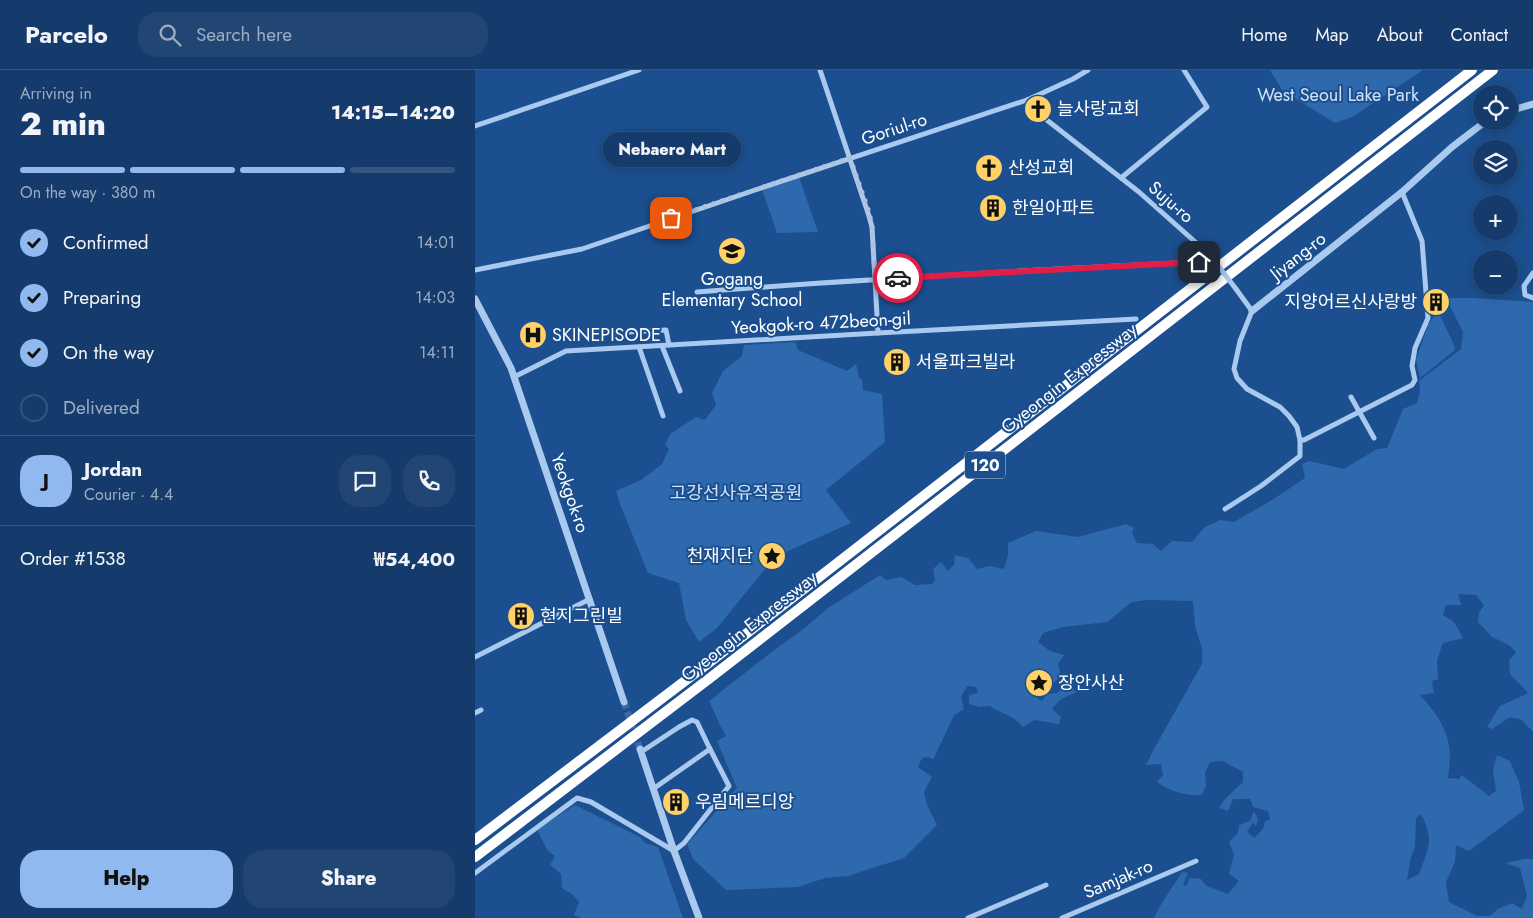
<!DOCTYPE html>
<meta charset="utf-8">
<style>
:root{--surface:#143b6b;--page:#214673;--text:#f1f3f6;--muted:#9dadc1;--line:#33557e;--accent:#90b9f0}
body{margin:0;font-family:Jost,"Noto Sans KR",sans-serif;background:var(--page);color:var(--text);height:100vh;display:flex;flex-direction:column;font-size:19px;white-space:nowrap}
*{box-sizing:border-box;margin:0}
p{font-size:16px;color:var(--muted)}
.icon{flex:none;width:28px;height:28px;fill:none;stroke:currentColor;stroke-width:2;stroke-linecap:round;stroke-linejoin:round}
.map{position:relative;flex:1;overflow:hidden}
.panel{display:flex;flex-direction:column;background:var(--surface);width:475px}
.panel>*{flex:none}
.buttons{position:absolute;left:998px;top:15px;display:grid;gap:10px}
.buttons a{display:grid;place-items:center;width:45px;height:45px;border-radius:50%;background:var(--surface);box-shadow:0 2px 12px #0003,0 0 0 1px var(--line);font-size:25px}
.pin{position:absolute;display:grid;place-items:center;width:42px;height:42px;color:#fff;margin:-21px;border-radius:10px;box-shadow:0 2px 8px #0006}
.courier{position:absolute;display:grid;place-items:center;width:50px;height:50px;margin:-25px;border:4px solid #e11d48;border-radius:50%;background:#fff;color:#222;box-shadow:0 1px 6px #0007}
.bubble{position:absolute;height:35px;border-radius:18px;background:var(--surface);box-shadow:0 2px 12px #0003,0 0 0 1px var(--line);font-size:16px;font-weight:800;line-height:35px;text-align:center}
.head em{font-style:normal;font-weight:800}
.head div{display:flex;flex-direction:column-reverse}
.head{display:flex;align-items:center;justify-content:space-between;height:85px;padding:0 20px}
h1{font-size:32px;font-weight:800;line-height:38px}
.bar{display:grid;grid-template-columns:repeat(4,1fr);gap:8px 5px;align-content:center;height:60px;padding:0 20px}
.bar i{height:6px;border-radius:4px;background:var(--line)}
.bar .selected{background:var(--accent)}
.bar p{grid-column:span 4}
.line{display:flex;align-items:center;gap:12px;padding:0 20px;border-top:1px solid var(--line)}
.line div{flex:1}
.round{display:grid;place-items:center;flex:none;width:52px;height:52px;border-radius:20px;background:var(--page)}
ol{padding:0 20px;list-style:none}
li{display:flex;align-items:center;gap:15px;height:55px}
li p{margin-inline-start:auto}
li .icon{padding:5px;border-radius:50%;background:var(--accent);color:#111;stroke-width:4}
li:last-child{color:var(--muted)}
li i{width:28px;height:28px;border:2px solid var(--line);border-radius:50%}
.action{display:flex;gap:10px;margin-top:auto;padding:10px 20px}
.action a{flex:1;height:58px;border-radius:20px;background:var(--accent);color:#111;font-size:20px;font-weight:800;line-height:58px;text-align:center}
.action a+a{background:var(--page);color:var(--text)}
header{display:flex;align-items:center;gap:30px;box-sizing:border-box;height:70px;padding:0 25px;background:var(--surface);border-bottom:1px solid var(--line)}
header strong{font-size:24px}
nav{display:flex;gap:28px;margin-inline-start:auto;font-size:18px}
.search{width:350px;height:45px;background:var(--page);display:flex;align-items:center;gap:12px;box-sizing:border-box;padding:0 18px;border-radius:20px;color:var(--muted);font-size:19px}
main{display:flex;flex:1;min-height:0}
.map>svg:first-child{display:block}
.green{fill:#2e69ad;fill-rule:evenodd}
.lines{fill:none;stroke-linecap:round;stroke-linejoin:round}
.tertiary-tunnel{stroke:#3d69a0;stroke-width:7;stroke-dasharray:7 3.5;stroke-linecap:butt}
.minor{stroke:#a9c9ee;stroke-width:5}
.tertiary{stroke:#a9c9ee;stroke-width:7}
.motorway{stroke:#fff;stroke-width:10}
.minor-bridge{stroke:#a9c9ee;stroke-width:5}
.done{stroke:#afc1d8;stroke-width:5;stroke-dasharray:0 9}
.route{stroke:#e11d48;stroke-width:6}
.labels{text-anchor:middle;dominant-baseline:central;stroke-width:4;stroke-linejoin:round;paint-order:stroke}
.shield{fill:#1b4f8f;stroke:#bbcadd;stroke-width:1}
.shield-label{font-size:16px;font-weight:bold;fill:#fff}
.park-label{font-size:18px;fill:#cfe3fa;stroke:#1b4f8f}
.poi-label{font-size:18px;fill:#fff;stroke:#1b4f8f;text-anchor:start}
.street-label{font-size:18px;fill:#fff;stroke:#1b4f8f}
</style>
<header>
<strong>Parcelo</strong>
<div class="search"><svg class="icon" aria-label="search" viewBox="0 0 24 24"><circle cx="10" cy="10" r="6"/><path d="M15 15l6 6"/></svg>Search here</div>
<nav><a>Home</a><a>Map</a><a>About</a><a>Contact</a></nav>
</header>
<main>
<section class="panel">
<div class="head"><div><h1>2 min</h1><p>Arriving in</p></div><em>14:15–14:20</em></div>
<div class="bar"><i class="selected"></i><i class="selected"></i><i class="selected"></i><i></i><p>On the way · 380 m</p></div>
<ol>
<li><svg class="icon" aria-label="check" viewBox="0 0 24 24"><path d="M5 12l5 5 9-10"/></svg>Confirmed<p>14:01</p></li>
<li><svg class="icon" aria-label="check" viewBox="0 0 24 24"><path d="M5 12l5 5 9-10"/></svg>Preparing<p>14:03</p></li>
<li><svg class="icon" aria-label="check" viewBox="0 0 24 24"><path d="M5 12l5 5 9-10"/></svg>On the way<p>14:11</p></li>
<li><i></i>Delivered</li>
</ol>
<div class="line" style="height:90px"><b class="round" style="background:var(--accent);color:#111">J</b><div><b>Jordan</b><p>Courier · 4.4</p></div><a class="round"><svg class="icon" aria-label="chat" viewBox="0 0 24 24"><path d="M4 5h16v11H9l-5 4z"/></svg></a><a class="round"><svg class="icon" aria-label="phone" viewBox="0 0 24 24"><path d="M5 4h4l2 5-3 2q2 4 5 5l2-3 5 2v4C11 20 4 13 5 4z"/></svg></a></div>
<div class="line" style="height:65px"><div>Order #1538</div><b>₩54,400</b></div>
<div class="action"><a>Help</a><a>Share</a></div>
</section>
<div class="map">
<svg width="1058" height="848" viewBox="0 0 1058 848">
<rect width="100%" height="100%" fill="#1b4f8f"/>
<!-- green -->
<g class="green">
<polygon points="795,0 948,0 877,47 860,53 807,20"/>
<polygon points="324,107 343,162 302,163 287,119"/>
<path d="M971,228h28l59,4v430l-11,-12 -12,-3 -18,12 -5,-2 13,-21 28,-13 -18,-19 -1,-13 7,-9 -7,-7 -17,-8 -14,-15 1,-9 5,-8 -8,-10 -18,-1 3,11h-15l-3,10 11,7 9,16 -20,5 -6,17 1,19 -6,2 2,12 -14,2c13,14 26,31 29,51 2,10 0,22 -1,32l11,1 3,-4 27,21 7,-5 -3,-21 4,-15 13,6 9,21 5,28 -55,41 -13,-6 -1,17 -9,20 3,20 28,14h13l8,-7 14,-6 10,6 5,-13 -7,-28 -15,-5 19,-4h9v59h-379l6,-12 22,-34 6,1 -5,12 4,1 2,-8 12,1 5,7 22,8 11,-13 -10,-7 5,-19 -5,-13 9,-9 1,-8 11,-4 4,-10 4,8 -2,7 -3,-4 -6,10 7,6 9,-9 2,-8 5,-1 -2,-9 -15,-4 -3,-8h-17l-5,12 -9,-3 6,-9 18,-17v-10l-20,-11 -13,1 -5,11 1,13 -5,9c-15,1 -32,-4 -44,-13l6,-7 -2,-11 -15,1 9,-18 47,-83v-16l-7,-22 -2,-25 -46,-1 -15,2 -25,20 -44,5 -20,6 -5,9 12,9 14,4 -6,9 3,11 -7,8 -6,-4 -3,-9 -8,28 5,3 5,-7 10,-1 11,-9 8,8 -16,8 -8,9 9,8 -2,7 -25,-4 -11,7 -8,-8 -26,-13 -9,1 -11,-3v-9l9,-2 -2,-6 -9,-1 -6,11 3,12 -10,6 -21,45 -4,-3 -7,1 -4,9 14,10 -8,15 3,13 10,20 -33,33 -56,18 -23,2 -27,9 -72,3 -33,-31 -6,-15 50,-56 -20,-47 9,-5 -7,-13 -10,-22 64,-50 33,-24 22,-19 52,-33 6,5 15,-3 14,8 17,-1 3,-4 -2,-11 8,-7 7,9 6,-6 1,-10 13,3 9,11 13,-3 14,3 4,-14v-12l28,-12 42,6 48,-13 8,4 -2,5 5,10 16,1 8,7 11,-10 20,1 13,-15 15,-7 14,2 38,-22 33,-22 -3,-14 7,-3 35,8 33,-20 10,-1 16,-39 14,-6 3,-11 -1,-11 42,-32 2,-17zM946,744c14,26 7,35 -2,60l-12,6 4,-23 4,-10 1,-29z"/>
<polygon points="963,241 980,277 979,281 945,308 941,290 953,255"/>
<polygon points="320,272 323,280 372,301 381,294 384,308 387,309 388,320 407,324 410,372 351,420 376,453 313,481 290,499 242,558 224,572 211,550 204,513 173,503 145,434 141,421 166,410 187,394 194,379 190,375 195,364 221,347 230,350 241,335 237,323 248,301 267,286 269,275"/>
<polygon points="100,735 165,767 170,773 183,777 208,848 106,848 99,845 104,832 98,825 87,818 86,804 75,795 80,786 72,780 62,759"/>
</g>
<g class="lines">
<!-- tertiary-tunnel -->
<polyline class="tertiary-tunnel" points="149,632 165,679"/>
<!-- minor -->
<g class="minor">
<polyline points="345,0 394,146 397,157 403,263"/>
<polyline points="552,30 559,40 664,122 735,185"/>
<polyline points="0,56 164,0"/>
<polyline points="646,108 732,37 709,0"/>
<polyline points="0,200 107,179 286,118 552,30 598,9 613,0"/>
<polyline points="1058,203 1049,216 1050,225 1058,228"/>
<path d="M222,222c167,-13 335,-22 502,-30l2,4"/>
<polyline points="135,263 191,260 194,275"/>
<polyline points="187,276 205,321"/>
<polyline points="164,277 188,346"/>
<polyline points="39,307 91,281 403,263 661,249"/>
<polyline points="876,327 899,368"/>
<polyline points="825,370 829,370 937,315 940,310 937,296 940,278 953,248 947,171 927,122"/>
<polyline points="750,439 786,416 825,386 825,370 822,357 814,346 805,337 772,319 762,308 759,299 765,271 777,241 761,219"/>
<polyline points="0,587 115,529"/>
<polyline points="0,643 6,640"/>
<polyline points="166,682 204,657 217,650 222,652 235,679"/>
<polyline points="0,803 102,728 116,732 199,781 209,773 254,716 235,679 178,719"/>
<polyline points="493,848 571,815"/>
<polyline points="587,848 721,791"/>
</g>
<!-- tertiary -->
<g class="tertiary">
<polyline points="1034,41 1058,34"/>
<polyline points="0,229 36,298 149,632"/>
<polyline points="777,241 927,122 977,77 1011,51"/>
<polyline points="165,679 199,781 224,848"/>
</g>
<!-- motorway -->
<g class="motorway">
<polyline points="0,770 231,595 997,0"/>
<polyline points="0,787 235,608 1018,0"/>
</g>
<!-- minor-bridge -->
<polyline class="minor-bridge" points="735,185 761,219"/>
</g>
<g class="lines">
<!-- done -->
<polyline class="done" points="196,148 375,88 394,142 397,157 400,210 423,208"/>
<!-- route -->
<polyline class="route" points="423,208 724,192"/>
</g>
<!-- icons -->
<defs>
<g id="church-disc" transform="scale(1.4375)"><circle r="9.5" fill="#ffd166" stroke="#1b4f8f"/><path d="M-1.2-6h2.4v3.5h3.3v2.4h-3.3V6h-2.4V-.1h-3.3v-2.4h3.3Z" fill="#111"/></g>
<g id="building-disc" transform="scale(1.4375)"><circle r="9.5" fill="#ffd166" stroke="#1b4f8f"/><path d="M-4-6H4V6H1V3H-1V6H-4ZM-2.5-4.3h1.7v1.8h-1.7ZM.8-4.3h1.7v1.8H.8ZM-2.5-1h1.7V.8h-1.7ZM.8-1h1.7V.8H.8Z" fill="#111"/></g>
<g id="school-disc" transform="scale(1.4375)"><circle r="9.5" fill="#ffd166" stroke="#1b4f8f"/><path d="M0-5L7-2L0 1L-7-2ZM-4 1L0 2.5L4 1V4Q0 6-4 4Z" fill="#111"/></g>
<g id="hospital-disc" transform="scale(1.4375)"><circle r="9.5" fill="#ffd166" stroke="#1b4f8f"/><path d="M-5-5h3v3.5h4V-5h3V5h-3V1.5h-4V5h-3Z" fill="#111"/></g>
<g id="sight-disc" transform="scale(1.4375)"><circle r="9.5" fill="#ffd166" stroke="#1b4f8f"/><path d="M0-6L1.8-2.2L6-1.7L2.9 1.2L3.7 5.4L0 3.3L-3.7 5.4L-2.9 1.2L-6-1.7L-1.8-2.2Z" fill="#111"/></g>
</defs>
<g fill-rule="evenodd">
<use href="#church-disc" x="563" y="39"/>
<use href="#church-disc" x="514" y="98"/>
<use href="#building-disc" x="518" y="138"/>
<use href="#school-disc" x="257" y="181"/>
<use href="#building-disc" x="961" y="232"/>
<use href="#hospital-disc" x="58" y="265"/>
<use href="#building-disc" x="422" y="292"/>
<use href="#sight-disc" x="297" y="486"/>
<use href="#building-disc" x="46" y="546"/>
<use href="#sight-disc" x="564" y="613"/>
<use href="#building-disc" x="201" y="732"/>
</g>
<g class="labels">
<!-- shield labels -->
<rect class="shield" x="490" y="381.5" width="40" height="27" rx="4"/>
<g class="shield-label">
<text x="510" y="395">120</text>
</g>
<!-- park labels -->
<g class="park-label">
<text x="863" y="25">West Seoul Lake Park</text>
<text x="261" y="423">고강선사유적공원</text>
</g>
<!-- poi labels -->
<g class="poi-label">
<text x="582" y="39">늘사랑교회</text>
<text x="533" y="98">산성교회</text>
<text x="537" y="138">한일아파트</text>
<text x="257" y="209" text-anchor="middle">Gogang<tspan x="257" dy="21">Elementary School</tspan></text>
<text x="942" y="232" text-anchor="end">지양어르신사랑방</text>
<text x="77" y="265">SKINEPISODE</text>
<text x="441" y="292">서울파크빌라</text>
<text x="278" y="486" text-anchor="end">천재지단</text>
<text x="65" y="546">현지그린빌</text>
<text x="583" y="613">장안사산</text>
<text x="220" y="732">우림메르디앙</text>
</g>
<!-- street labels -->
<g class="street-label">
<text transform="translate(419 59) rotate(-18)">Goriul-ro</text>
<text transform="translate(696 132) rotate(41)">Suju-ro</text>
<text transform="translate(823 186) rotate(-38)">Jiyang-ro</text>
<text transform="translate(346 253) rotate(-3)">Yeokgok-ro 472beon-gil</text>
<text transform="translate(594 308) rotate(-38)">Gyeongin Expressway</text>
<text transform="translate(95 423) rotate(71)">Yeokgok-ro</text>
<text transform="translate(274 556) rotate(-38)">Gyeongin Expressway</text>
<text transform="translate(643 809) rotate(-23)">Samjak-ro</text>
</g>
</g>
</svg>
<div class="buttons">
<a><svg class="icon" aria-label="locate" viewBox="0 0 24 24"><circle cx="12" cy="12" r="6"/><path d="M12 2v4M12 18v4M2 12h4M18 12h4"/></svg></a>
<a><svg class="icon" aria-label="layers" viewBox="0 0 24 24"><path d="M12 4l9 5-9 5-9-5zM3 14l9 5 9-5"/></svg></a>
<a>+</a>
<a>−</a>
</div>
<div class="pin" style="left:196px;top:148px;background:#ea580c"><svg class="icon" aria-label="bag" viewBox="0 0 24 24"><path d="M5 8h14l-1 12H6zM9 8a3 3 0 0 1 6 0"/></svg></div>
<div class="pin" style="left:724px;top:192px;background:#1f2937"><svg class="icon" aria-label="home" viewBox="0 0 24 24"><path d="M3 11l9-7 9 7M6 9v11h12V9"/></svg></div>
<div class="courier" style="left:423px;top:208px"><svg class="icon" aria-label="car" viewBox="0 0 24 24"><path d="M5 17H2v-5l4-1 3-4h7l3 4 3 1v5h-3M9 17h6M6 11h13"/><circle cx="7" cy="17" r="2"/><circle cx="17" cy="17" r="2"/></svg></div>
<div class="bubble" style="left:128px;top:62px;width:138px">Nebaero Mart</div>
</div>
</main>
